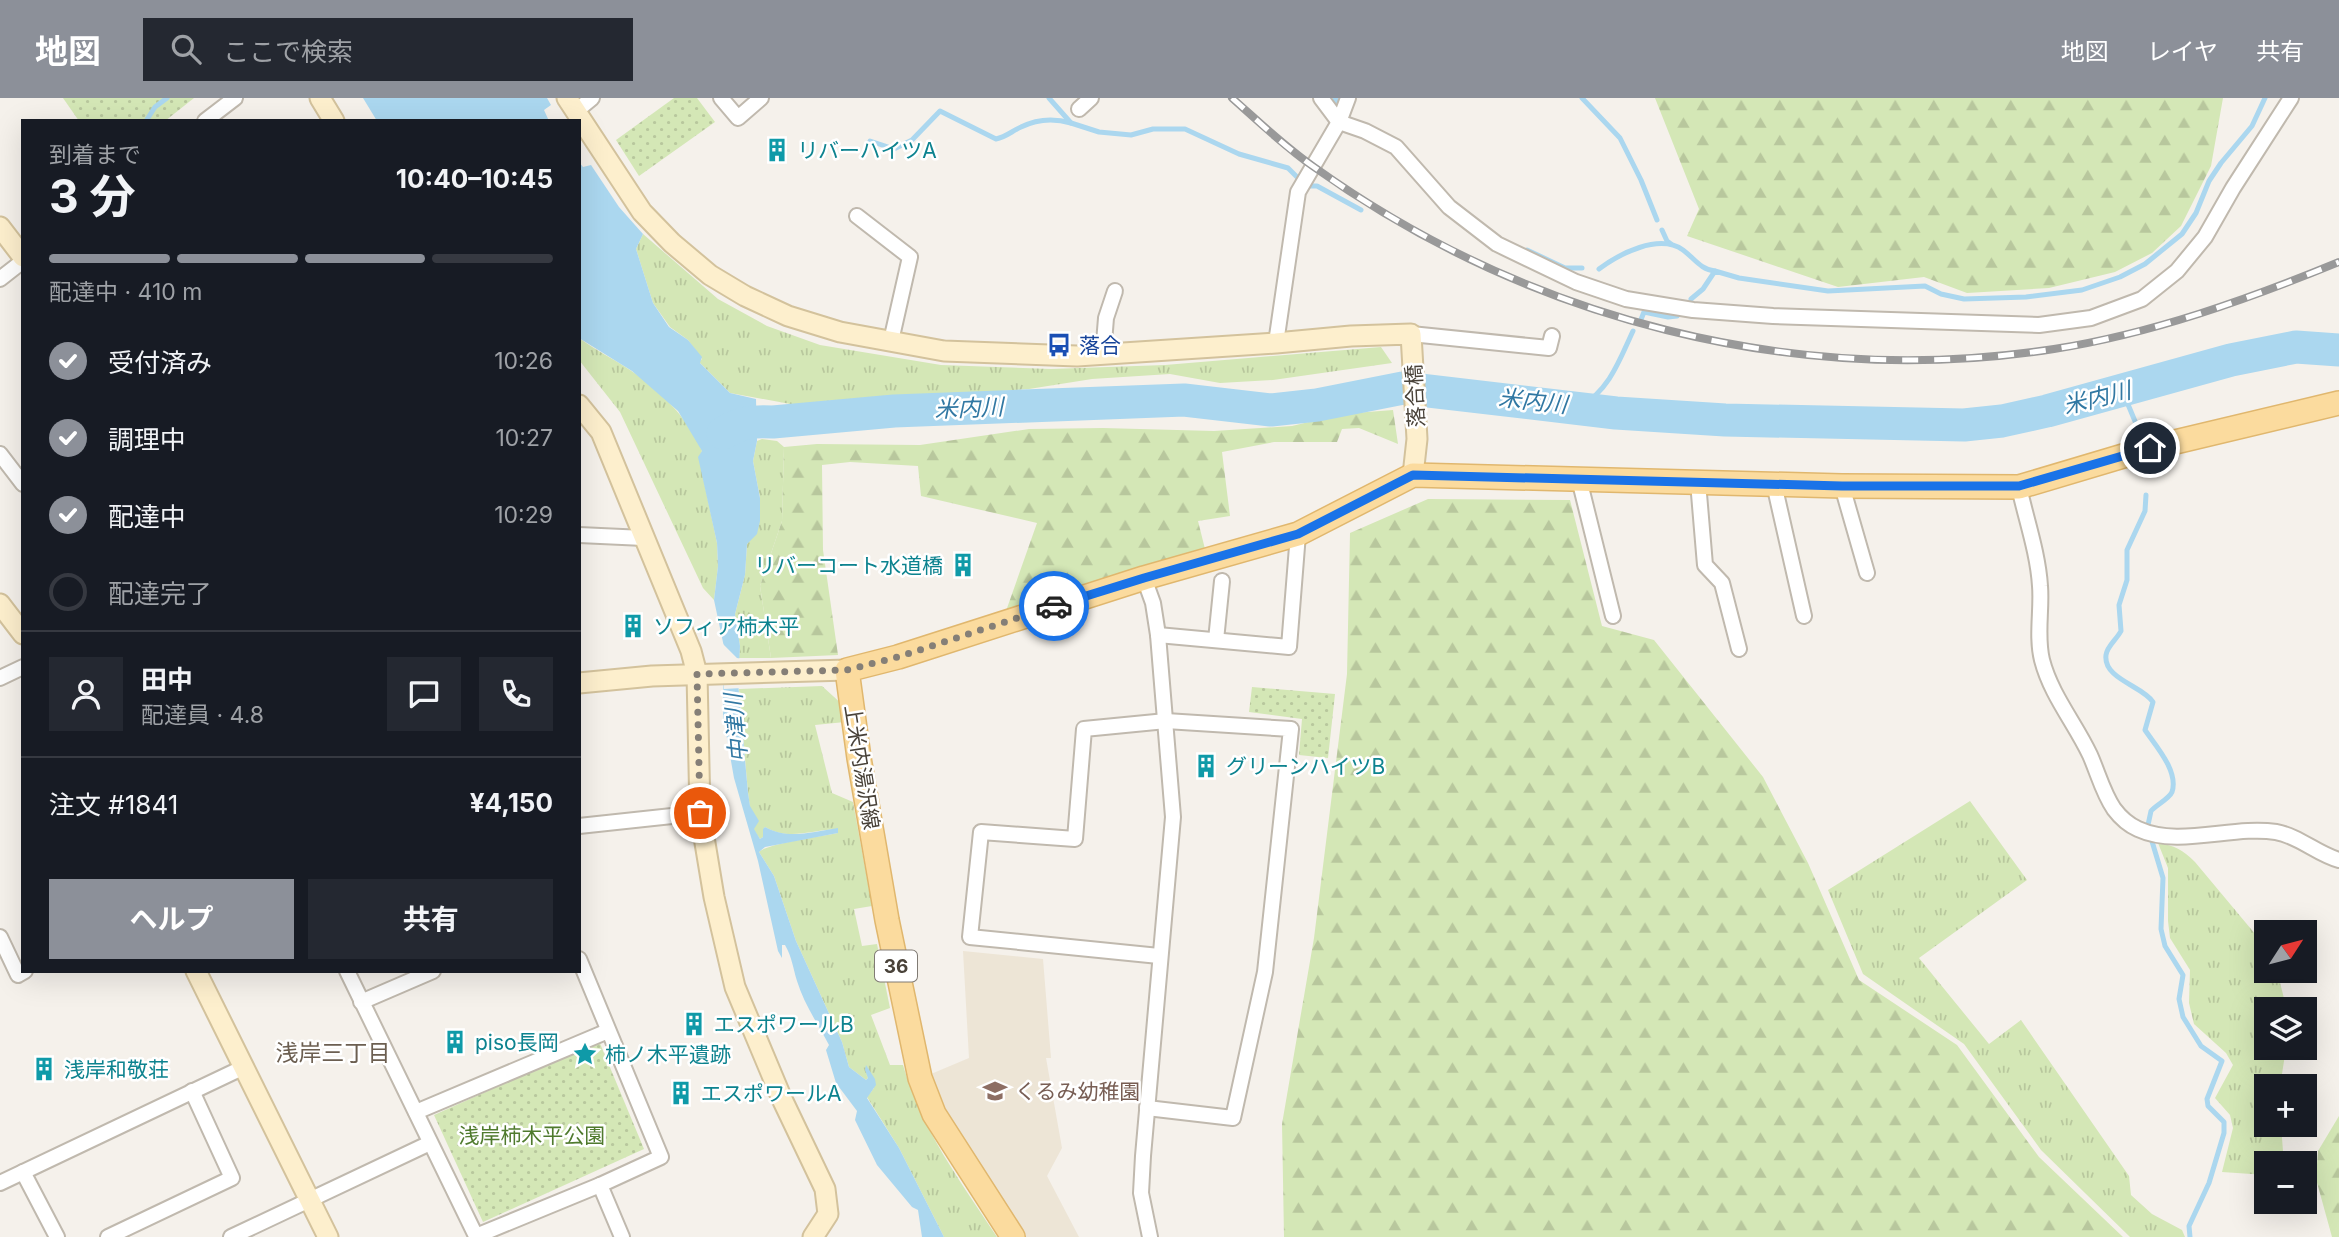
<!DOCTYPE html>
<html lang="ja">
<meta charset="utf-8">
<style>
:root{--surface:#171b24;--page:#242831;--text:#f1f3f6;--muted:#9ea1a6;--line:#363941;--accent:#8c9099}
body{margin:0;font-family:Inter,"Noto Sans JP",sans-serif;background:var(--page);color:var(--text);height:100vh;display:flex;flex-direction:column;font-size:26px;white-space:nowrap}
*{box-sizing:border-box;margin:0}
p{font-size:23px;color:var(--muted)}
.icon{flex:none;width:38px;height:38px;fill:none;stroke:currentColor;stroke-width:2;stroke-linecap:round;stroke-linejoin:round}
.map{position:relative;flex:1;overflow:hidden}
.panel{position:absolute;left:21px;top:21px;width:560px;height:854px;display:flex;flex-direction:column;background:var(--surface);border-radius:0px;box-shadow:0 7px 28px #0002}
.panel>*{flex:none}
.needle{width:46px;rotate:54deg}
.fabs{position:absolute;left:2254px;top:822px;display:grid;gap:14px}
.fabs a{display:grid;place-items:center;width:63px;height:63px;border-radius:0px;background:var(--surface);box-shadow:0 7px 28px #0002;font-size:35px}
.pin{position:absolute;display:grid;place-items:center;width:60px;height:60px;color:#fff;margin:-30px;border:4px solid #fff;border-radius:50%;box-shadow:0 2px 7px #0007}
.courier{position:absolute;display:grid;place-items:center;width:70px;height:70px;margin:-35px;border:5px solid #1a73e8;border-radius:50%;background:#fff;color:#222;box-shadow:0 2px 9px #0007}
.overview em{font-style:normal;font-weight:700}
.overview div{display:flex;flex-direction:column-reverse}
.overview{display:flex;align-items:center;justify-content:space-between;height:119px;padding:0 28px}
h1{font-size:46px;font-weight:700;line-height:52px}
.bar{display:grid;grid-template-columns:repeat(4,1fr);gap:10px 7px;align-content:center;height:84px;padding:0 28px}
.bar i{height:9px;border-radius:5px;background:var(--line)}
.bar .active{background:var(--accent)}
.bar p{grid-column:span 4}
.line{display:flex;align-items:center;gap:18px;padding:0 28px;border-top:2px solid var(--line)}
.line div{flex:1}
.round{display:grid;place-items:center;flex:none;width:74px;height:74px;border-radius:0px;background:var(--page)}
ol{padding:0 28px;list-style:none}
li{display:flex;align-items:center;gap:21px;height:77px}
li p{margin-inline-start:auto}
li .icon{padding:7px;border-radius:50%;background:var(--accent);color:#fff;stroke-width:4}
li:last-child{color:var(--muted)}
li i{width:38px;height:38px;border:4px solid var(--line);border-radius:50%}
.cta{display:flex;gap:14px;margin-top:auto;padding:14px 28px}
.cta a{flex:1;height:80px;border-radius:0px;background:var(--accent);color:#fff;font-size:28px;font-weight:700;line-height:80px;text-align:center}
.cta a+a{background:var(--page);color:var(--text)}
header{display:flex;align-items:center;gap:42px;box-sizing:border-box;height:98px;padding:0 35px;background:var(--accent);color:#fff}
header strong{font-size:33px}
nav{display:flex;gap:38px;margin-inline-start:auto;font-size:24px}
.search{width:490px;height:63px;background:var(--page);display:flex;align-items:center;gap:18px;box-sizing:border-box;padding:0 24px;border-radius:0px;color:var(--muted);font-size:26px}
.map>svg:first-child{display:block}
.education{fill:#ede5d6}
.grass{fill:url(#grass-tufts)}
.forest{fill:url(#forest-firs)}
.park{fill:url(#park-dots)}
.water{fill:#abd7ef}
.pier{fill:#f5f1eb}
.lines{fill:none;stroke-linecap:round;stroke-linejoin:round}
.stream{stroke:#abd7ef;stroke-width:5}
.river{stroke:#abd7ef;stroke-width:33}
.street-casing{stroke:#c0b9ae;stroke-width:18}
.secondary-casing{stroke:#d3c29c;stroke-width:23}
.primary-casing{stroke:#e0b76e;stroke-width:26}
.street{stroke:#fff;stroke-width:14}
.secondary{stroke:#fdefcd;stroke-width:19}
.primary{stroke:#fbdb9e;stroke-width:23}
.rail-casing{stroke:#999;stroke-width:8}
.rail{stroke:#fff;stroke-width:5;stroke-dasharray:16;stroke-linecap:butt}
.done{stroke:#857f77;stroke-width:7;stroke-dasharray:0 12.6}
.route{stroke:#1a73e8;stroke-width:9}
.labels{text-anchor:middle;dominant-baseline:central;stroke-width:5;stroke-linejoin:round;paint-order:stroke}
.shield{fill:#fff;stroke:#807b74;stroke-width:2}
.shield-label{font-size:19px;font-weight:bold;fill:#494239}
.culture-label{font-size:21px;fill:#0d838f;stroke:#fff;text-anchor:start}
.transit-label{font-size:21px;fill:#164399;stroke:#fff;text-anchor:start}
.street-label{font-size:21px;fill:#494239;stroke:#fff}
.education-label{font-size:21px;fill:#785e54;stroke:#fff;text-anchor:start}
.park-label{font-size:21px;fill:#4f7a2d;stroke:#fff}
.water-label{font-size:23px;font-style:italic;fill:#3178a3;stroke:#fff}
.neighbourhood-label{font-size:23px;fill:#6c5f51;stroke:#fff}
</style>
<header>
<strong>地図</strong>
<div class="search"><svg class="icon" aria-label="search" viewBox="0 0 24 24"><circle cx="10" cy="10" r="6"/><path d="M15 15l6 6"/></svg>ここで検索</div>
<nav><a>地図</a><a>レイヤ</a><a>共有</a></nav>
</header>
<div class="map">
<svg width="2339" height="1139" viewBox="0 0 2339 1139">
<defs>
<pattern id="grass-tufts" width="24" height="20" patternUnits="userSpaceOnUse" patternTransform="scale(1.75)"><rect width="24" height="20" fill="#d4e7b6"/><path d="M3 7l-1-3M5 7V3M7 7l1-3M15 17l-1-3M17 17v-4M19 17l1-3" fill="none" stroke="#b8c79d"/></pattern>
<pattern id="forest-firs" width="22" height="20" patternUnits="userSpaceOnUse" patternTransform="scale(1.75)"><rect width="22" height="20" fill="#d4e7b6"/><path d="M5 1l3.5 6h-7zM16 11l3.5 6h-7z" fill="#b8c79d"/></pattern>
<pattern id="park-dots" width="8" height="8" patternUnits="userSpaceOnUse" patternTransform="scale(1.75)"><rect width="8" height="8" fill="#d4e7b6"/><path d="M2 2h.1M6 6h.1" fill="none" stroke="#b8c79d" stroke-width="1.8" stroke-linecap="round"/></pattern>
</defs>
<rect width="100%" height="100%" fill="#f5f1eb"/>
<!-- education -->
<polygon class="education" points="963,853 1043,861 1051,960 1046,960 1062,1050 1047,1078 1079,1139 1024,1139 943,1010 931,976 969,960"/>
<!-- grass -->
<g class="grass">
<polygon points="643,136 718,201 767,228 820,247 941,267 1051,271 1165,267 1381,249 1392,265 1273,282 1220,285 1170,276 1092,281 1029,291 935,298 895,297 817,304 801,308 730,295 699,264 702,261 688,242 670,229 653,205 636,151"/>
<path d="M579,240c16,12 35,21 51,32 29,20 59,48 72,81l-3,7 18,85 1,23 -4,34 -11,-12 -83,-176 -41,-52z"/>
<polygon points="762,341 777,343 784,349 782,423 760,488 771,560 739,560 740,548 735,516 745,477 747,446 760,422 760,400 753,363 757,343"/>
<path d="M822,588l22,20 1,16 -30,3 17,68 21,9 19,104 -18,3 8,37 15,-2 13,64 -19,7 19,50h13c18,64 58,117 94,172h-53l-45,-89 -32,-51 7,-9 -8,-14 2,4 -2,2 -17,-13 -7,-25 -46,-101 -22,-65 -15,-24c7,-8 64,-16 79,-19v-4c-27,1 -50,12 -73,-2l-2,3v7l-3,2 -7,-10 -5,-36 -9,-104z"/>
<polygon points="1970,703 2027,782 1919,860 1989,946 2021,922 2129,1078 2131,1097 2152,1116 2182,1132 2185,1139 2130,1139 2041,1052 1964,946 1863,876 1828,792"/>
<path d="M2158,745c16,2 25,7 37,19l71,85v24h11l10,39h-21v38h20l-6,39h-14v38h15l3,39h-18v11l-44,-3 11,-44 -3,-13 -15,-17 18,-33 -7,-12 -32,-29 -5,-21 1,-33 -20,-32 -2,-17v-53z"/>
</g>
<!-- forest -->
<g class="forest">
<polygon points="1655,0 2223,0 2211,68 2181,128 2152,155 2115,174 2049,190 1967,195 1924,179 1838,189 1687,138 1699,111"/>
<polygon points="1393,312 1398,346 1359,330 1342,331 1337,344 1274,344 1222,354 1230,418 1198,423 1205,451 1006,513 1037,425 921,398 918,368 850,364 822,367 823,452 838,557 771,560 760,488 782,423 784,349 817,346 920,347 1029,331 1103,330 1214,333 1292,328 1342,316"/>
<polygon points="1428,401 1570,402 1602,528 1654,542 1763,679 1808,765 1859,882 1957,947 2039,1059 2123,1139 1284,1139 1282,1026 1314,840 1347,576 1350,435"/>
<polygon points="2339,1018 2339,1139 2332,1139 2316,1081 2318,1053"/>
</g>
<!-- park -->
<g class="park">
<polygon points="63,0 194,0 165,23 79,23"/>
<polygon points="674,0 697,0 715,24 639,78 616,42"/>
<polygon points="1252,589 1335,596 1328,660 1299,657 1302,621 1249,614"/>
<polygon points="599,943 644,1051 483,1124 434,1017"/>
</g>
<!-- water -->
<g class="water">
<polygon points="363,0 547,0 551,7 544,12 549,23 377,23"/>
<path d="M579,64l4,5 8,-2 28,42 24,27 -7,15 17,54 16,24 19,13 14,17 -2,6 30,30 26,6 1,42 -4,20 7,37v23l-3,13 -10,10 -2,31 -10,39 5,32 -2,36 10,111 2,13 9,15 -5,8 6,10 3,-2v-8l2,-2c23,13 46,5 73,1v5l-73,14 -6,5 15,24 22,65 46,101 7,25 17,13 2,-2 -3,-8 1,-5 9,14 1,6 -9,13 32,50 45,89h-22l-4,-27 -6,-3 -35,-42 -22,-45 2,-9 -21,-28 -10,-33 3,-5c-11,-21 -25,-41 -32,-64 -4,-13 -5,-24 -12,-36h-3v13l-4,-7 -20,-90 -24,-83 -11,-62 1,-69 -10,-47 4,-34 -1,-23 -19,-86 4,-6 -24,-40 -46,-40 -53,-33z"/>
</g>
<!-- pier -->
<polygon class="pier" points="722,545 737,560 743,561 742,590 724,591"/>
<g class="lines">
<!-- stream -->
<g class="stream">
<polyline points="1049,0 1071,25 1099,34 1131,37 1153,31 1185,31 1239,56 1288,70 1297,79"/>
<polyline points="1335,0 1337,3"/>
<polyline points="1582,0 1620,40 1641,82 1657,122"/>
<polyline points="146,23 155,9 167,0"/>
<path d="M870,43l24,8 18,-9 28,-29 56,28c10,-2 16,-8 25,-12 16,-8 33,-9 50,-4"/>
<polyline points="1310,88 1317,88 1361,112"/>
<polyline points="1662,132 1667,143 1671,146"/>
<polyline points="1527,152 1565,170 1582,170"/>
<path d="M1599,171c20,-15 60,-36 84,-19 11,8 18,20 32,21"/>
<polyline points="1691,201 1703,191 1715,173 1739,180 1828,193 1925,188 1941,196 1964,201 2026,199 2082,192 2120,179 2145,166 2182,136 2196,115 2209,83 2221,65 2252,28 2265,0"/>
<polyline points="1640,224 1644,214 1668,219 1677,218"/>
<polyline points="2122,292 2142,340"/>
<path d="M1580,309c30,-18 39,-46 53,-76"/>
<path d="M2146,397l-1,16 -18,39v30l-8,25 2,26c-4,8 -14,15 -15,24 -3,24 37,31 47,47l-8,28c10,15 34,41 27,62 -3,7 -16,13 -21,19l-3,14"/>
<polyline points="2151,740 2163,780 2161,831 2165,848 2183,877 2179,901 2183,919 2201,948 2222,963 2207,1001 2208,1008 2224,1024 2224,1035 2209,1085 2189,1128 2190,1139"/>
</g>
<!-- river -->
<path class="river" d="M723,335c20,-11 27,-12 50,-11l121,-11 290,-11 87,10 46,-5 86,-17 213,25 109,7 239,5 38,-4 45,-10 184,-51 65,-13 43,3"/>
<!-- street casing -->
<g class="street-casing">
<g id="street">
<polyline points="721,0 738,20 761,0"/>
<polyline points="1321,0 1339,24 1365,33 1396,49 1449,109 1497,146 1576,184 1626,201 1693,212 1773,218 2039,227 2091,220 2142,201 2177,173 2205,139 2233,90 2291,0"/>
<polyline points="1079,11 1091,0"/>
<polyline points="575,14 592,0"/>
<polyline points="205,23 235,0"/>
<polyline points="857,118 910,159 891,243"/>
<polyline points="0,181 23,163"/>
<polyline points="1411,236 1549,250 1552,238"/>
<polyline points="1276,245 1298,94 1339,24 1348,0"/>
<polyline points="1103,257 1106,220 1115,193"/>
<polyline points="0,356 23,386"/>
<polyline points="1579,381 1613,518"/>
<polyline points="1698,384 1705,467 1722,485 1739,551"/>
<polyline points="1774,386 1804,518"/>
<polyline points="1842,388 1867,475"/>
<path d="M2019,389c7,32 19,66 21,99 2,24 -4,50 2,74 9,35 33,63 48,95 8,18 13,38 24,54 6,8 15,16 24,20 41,19 95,-4 138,3 23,4 41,22 63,28"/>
<polyline points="579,437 644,440"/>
<polyline points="1144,480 1153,505 1158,537 1173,719 1143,1058 1141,1095 1150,1139"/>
<polyline points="1158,537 1289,549 1298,436"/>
<polyline points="1216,542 1222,483"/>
<polyline points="0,580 23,569"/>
<polyline points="579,728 700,715"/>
<polyline points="0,839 18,877 25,873"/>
<polyline points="347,873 476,1138 600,1087 661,1059 579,861"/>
<polyline points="361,904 433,873"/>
<polyline points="1147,1010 1233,1020 1265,874 1291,631 1166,623 1084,631 1075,741 981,734 970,839 1159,858"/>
<polyline points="416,1014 608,933"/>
<polyline points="23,1074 57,1139"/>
<polyline points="0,1085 242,970"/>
<polyline points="600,1087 622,1139"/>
<polyline points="108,1139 232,1080 192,993"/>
<polyline points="231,1139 430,1045"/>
</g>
</g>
<!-- secondary casing -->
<g class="secondary-casing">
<g id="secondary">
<polyline points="320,0 334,23"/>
<polyline points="567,0 642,114 672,145 710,177 745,198 788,218 840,234 944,253 1077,258 1276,245 1351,238 1411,236 1417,341 1413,377"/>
<polyline points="0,129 23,159"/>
<polyline points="579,307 601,334 691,553 697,576 700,715 714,799 735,889 782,1001 825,1091 828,1116 813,1139"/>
<polyline points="0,506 23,536"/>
<polyline points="579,585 652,578 847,572"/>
<polyline points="196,873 328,1139"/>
</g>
</g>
<!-- primary casing -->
<g class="primary-casing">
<polyline id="primary" points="1013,1139 934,1016 920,980 887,822 859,660 847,572 898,559 1144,480 1298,436 1413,377 1842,388 2019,389 2150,350 2339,305"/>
</g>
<!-- street -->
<use href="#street" class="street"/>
<!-- secondary -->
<use href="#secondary" class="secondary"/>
<!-- primary -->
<use href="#primary" class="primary"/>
<!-- rail casing -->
<g class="rail-casing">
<path id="rail" d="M1232,0c27,24 53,49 82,69 213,152 480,222 740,182 97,-15 195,-50 285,-87"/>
</g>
<!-- rail -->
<use href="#rail" class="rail"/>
</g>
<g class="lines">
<!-- done -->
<polyline class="done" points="700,715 697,576 847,572 898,559 1054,508"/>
<!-- route -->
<polyline class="route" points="1054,508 1144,480 1298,436 1413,377 1842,388 2019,388 2150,350"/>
</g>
<!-- icons -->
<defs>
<g id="building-bare" transform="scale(1.89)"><path d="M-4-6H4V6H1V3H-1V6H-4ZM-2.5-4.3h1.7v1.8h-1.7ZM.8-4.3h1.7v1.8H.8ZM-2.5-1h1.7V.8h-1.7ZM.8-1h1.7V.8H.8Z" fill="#0f9aa8" stroke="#fff" stroke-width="2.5" paint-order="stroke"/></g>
<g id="bus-bare" transform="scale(1.89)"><path d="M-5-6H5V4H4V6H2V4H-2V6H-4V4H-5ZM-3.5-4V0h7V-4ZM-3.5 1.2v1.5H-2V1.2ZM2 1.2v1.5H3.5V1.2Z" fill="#1a4fb4" stroke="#fff" stroke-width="2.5" paint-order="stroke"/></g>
<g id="sight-bare" transform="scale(1.89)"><path d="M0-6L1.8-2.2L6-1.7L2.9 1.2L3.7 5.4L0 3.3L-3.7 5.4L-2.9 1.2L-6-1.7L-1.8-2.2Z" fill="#0f9aa8" stroke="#fff" stroke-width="2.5" paint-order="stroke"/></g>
<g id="school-bare" transform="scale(1.89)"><path d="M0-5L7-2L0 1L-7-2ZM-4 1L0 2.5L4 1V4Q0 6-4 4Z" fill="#8d6e63" stroke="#fff" stroke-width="2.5" paint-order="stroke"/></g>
</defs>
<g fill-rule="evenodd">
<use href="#building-bare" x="777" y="52"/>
<use href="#bus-bare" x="1059" y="247"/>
<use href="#building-bare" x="963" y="467"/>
<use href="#building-bare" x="633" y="528"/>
<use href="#building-bare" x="1206" y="668"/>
<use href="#building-bare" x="694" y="926"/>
<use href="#building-bare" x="455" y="944"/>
<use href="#sight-bare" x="585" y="956"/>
<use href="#building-bare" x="44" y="971"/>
<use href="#school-bare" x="995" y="993"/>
<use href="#building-bare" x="681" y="995"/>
</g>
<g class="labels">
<!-- shield labels -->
<rect class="shield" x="875" y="852.5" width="42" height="31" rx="5"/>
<g class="shield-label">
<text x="896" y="868">36</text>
</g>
<!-- culture labels -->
<g class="culture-label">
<text x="797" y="52">リバーハイツA</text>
<text x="943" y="467" text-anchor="end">リバーコート水道橋</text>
<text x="653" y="528">ソフィア柿木平</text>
<text x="1226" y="668">グリーンハイツB</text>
<text x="714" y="926">エスポワールB</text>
<text x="475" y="944">piso長岡</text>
<text x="605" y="956">柿ノ木平遺跡</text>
<text x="64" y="971">浅岸和敬荘</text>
<text x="701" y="995">エスポワールA</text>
</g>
<!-- transit labels -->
<g class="transit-label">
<text x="1079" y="247">落合</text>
</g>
<!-- street labels -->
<g class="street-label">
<text transform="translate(1415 298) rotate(-93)">落合橋</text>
<text transform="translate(862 669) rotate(81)">上米内湯沢線</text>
</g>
<!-- education labels -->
<g class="education-label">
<text x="1015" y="993">くるみ幼稚園</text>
</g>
<!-- park labels -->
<g class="park-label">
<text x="532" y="1037">浅岸柿木平公園</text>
</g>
<!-- water labels -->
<g class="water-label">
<text transform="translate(2097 300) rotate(-14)">米内川</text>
<text transform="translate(1533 303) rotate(6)">米内川</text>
<text transform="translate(969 310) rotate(-2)">米内川</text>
<text transform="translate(736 630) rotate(-95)">中津川</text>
</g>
<!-- neighbourhood labels -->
<g class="neighbourhood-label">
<text x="333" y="955">浅岸三丁目</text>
</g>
</g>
</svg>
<div class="fabs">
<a><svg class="needle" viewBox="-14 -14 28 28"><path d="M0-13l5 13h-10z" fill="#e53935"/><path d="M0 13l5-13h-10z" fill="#9ea1a6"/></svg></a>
<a><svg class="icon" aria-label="layers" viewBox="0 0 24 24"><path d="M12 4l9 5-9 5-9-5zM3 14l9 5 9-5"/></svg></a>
<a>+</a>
<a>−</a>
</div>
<div class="pin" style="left:700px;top:715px;background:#ea580c"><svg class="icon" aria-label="bag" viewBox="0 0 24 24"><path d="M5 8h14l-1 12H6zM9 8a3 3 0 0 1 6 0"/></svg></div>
<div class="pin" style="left:2150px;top:350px;background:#1f2937"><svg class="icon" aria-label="home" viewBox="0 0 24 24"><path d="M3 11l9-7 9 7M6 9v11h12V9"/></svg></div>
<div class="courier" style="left:1054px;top:508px"><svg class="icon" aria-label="car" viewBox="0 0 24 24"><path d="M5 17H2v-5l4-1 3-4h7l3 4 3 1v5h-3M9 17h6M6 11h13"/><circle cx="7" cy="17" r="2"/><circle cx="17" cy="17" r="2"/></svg></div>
<section class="panel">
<div class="overview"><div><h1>3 分</h1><p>到着まで</p></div><em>10:40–10:45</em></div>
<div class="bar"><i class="active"></i><i class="active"></i><i class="active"></i><i></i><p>配達中 · 410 m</p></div>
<ol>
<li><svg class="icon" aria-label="check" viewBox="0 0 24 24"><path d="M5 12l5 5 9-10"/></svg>受付済み<p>10:26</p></li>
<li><svg class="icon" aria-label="check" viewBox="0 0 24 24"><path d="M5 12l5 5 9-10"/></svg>調理中<p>10:27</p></li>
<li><svg class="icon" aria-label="check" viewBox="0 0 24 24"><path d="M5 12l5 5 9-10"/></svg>配達中<p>10:29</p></li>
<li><i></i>配達完了</li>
</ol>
<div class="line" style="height:126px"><a class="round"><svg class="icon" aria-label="person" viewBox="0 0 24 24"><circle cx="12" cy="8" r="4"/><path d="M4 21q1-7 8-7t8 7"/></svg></a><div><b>田中</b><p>配達員 · 4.8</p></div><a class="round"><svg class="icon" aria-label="chat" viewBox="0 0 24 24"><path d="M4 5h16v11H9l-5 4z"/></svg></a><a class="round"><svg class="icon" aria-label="phone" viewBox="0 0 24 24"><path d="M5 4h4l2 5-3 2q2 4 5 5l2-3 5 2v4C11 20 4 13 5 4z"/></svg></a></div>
<div class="line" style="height:91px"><div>注文 #1841</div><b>¥4,150</b></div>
<div class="cta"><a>ヘルプ</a><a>共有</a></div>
</section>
</div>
